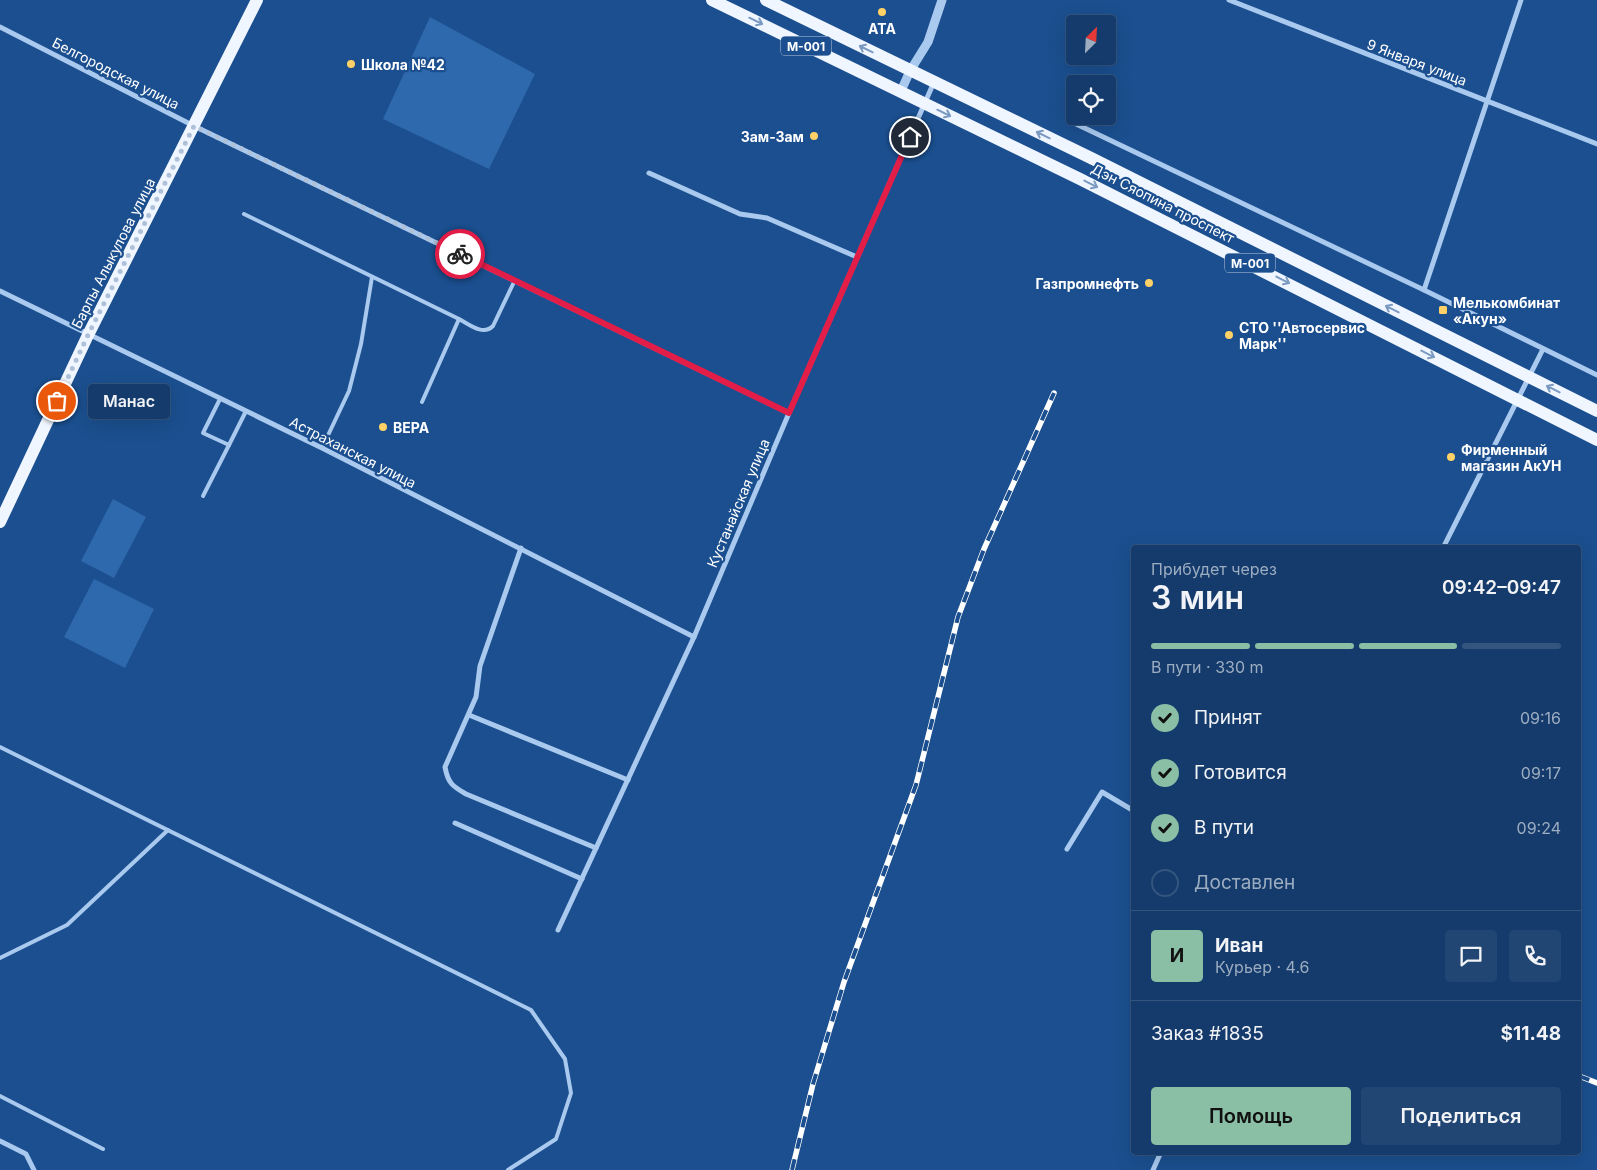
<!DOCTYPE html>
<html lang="ru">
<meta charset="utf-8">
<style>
:root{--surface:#143b6b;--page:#214673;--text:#f1f3f6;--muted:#9dadc1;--line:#33557e;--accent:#8abfa5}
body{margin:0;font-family:Inter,sans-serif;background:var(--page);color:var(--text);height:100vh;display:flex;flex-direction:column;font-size:19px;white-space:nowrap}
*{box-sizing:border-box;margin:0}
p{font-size:16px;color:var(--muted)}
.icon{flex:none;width:28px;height:28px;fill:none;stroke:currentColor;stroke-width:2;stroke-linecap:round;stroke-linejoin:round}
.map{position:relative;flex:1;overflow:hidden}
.drawer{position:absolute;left:1131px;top:545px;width:450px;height:610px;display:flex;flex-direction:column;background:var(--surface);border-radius:5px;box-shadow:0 5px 20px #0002,0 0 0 1px var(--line)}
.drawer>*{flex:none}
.needle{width:32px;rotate:24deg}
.buttons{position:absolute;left:1066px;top:15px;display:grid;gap:10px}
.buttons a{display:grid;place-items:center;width:50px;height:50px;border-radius:5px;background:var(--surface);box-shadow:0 5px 20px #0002,0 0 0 1px var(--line);font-size:25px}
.pin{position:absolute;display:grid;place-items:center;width:42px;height:42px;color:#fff;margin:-21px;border:2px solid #fff;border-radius:50%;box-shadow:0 1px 5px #0007}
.courier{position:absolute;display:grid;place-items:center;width:50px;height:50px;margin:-25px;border:4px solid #e11d48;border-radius:50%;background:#fff;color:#222;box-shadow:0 1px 6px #0007}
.bubble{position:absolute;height:35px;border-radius:5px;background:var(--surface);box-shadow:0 5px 20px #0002,0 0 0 1px var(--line);font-size:16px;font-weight:600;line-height:35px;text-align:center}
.head em{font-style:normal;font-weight:600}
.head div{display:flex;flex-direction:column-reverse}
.head{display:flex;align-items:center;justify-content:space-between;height:85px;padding:0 20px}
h1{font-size:32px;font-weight:600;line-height:38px}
.bar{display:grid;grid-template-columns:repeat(4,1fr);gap:8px 5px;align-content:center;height:60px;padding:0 20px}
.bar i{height:6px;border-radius:4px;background:var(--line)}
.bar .selected{background:var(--accent)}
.bar p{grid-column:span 4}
.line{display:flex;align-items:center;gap:12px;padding:0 20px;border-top:1px solid var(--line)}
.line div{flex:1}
.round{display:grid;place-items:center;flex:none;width:52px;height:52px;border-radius:5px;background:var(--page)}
ol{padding:0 20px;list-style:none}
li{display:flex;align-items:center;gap:15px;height:55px}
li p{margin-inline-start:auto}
li .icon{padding:5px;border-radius:50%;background:var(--accent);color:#111;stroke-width:4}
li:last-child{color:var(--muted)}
li i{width:28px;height:28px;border:2px solid var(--line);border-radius:50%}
.cta{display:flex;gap:10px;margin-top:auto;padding:10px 20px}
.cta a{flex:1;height:58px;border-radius:5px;background:var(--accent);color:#111;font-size:20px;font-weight:600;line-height:58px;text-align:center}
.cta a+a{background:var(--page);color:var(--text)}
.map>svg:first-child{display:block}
.green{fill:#2e69ad}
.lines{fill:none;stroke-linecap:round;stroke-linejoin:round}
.service{stroke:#a9c9ee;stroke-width:4}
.minor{stroke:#a9c9ee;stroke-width:5}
.tertiary{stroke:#a9c9ee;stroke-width:9}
.primary{stroke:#f0f6ff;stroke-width:12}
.rail-casing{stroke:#fff;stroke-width:5.5}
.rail{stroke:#1b4f8f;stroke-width:4;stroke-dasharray:11;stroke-linecap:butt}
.oneway{stroke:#7b9ac1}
.done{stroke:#afc1d8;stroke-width:5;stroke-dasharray:0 9}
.route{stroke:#e11d48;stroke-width:6}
.poi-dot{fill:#ffd166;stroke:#1b4f8f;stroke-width:2}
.labels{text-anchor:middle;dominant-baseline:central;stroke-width:4.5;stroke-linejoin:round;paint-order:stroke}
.shield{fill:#1b4f8f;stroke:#bbcadd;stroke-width:1}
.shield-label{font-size:12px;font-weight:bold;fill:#fff}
.poi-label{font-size:14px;font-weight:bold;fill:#fff;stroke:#1b4f8f;text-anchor:start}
.street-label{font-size:14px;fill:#fff;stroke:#1b4f8f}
</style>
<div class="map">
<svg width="1597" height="1170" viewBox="0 0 1597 1170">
<rect width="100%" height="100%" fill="#1b4f8f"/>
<!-- green -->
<g class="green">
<polygon points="430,17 535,74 489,169 383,119"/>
<polygon points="113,499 146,517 114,578 81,561"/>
<polygon points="94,579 154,609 125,668 64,637"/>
</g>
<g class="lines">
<!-- service -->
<g class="service">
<polyline points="244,214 459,319"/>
<path d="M422,402l37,-83c11,6 24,17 34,7l22,-46"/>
<polyline points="229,445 246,411"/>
<polyline points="322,448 349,391 361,344 372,277"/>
<polyline points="203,496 229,445 203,433 220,399"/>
<polyline points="0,747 531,1010 565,1059 571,1093 556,1139 508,1170"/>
<polyline points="0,958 67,925 168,830"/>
<polyline points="0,1096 103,1149"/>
</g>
<!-- minor -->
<g class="minor">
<polyline points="1229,0 1597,144"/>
<polyline points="0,27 194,126 789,413"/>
<polyline points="1074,123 1424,290 1597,375"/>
<polyline points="649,173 740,214 767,218 857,257"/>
<polyline points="1424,290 1521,0"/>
<polyline points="0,291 322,448 694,637"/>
<path d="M521,548l-41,118 -4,31 -31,70c3,16 7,19 21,27l130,54"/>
<polyline points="1443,548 1543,349"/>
<polyline points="469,715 628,780"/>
<polyline points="455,823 582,879"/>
<polyline points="1067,849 1102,792 1134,811"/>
<polyline points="558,930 694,637 789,413 934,82"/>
<polyline points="0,1141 26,1154 34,1170"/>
<polyline points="1153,1170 1161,1152"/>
</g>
<!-- tertiary -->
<polyline class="tertiary" points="901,91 910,71 928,42 942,0"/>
<!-- primary -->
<g class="primary">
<polyline points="712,0 1080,179 1597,440"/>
<polyline points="766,0 1091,158 1597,411"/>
<polyline points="0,522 88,335 257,0"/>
</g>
<!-- rail casing -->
<g class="rail-casing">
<g id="rail">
<polyline points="1579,1076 1597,1083"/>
<polyline points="792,1170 813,1084 844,982 916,785 958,617 984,549 1054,393"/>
</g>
</g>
<!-- rail -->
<use href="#rail" class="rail"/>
</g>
<!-- one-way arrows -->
<defs><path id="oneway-shaft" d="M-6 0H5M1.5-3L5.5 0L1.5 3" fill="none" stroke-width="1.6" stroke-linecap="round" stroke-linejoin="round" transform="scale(1.25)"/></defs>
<g class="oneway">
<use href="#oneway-shaft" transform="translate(756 21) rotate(26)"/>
<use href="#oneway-shaft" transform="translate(866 49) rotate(-154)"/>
<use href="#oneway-shaft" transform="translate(944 113) rotate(26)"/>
<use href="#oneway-shaft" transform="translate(1043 135) rotate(-154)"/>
<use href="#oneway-shaft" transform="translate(1091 184) rotate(27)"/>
<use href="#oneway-shaft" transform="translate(1283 280) rotate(27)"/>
<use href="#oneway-shaft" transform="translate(1392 309) rotate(-153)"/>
<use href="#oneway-shaft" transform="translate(1428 354) rotate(27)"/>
<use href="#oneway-shaft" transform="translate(1553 389) rotate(-153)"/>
</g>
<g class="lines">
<!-- done -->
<polyline class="done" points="57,401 88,335 194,126 460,254"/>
<!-- route -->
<polyline class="route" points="460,254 789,413 910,137"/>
</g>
<!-- markers -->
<g class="poi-dot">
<circle cx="882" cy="12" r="5"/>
<circle cx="351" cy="64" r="5"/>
<circle cx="814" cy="136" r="5"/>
<circle cx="1149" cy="283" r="5"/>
<rect x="1438" y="305" width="10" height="10" rx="2.5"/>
<circle cx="1229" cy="335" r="5"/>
<circle cx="383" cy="427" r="5"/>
<circle cx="1451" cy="457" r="5"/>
</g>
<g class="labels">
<!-- shield labels -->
<g class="shield">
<rect x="781" y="36.5" width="50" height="19" rx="4"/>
<rect x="1225" y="253.5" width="50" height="19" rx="4"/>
</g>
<g class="shield-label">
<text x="806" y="46">M-001</text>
<text x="1250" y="263">M-001</text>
</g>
<!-- poi labels -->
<g class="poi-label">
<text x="882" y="28" text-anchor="middle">АТА</text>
<text x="361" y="64">Школа №42</text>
<text x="804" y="136" text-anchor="end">Зам-Зам</text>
<text x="1139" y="283" text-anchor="end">Газпромнефть</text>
<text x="1453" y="302">Мелькомбинат<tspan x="1453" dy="16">«Акун»</tspan></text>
<text x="1239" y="327">СТО ''Автосервис<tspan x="1239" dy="16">Марк''</tspan></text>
<text x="393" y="427">ВЕРА</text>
<text x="1461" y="449">Фирменный<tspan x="1461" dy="16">магазин АкУН</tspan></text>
</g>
<!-- street labels -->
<g class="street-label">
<text transform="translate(1417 62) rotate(21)">9 Января улица</text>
<text transform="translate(116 73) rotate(27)">Белгородская улица</text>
<text transform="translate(1163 203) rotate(27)">Дэн Сяопина проспект</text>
<text transform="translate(113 253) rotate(-63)">Барпы Алыкулова улица</text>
<text transform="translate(353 452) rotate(27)">Астраханская улица</text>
<text transform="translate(738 503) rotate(-67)">Кустанайская улица</text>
</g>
</g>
</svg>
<div class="buttons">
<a><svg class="needle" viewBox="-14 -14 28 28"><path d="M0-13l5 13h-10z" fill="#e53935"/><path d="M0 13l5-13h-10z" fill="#9dadc1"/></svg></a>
<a><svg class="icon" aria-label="locate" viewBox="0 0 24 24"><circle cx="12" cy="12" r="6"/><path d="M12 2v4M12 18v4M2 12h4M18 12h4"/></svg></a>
</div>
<div class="pin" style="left:57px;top:401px;background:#ea580c"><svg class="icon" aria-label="bag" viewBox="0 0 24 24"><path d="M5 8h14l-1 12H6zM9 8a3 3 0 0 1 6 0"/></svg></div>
<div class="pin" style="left:910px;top:137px;background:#1f2937"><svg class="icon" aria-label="home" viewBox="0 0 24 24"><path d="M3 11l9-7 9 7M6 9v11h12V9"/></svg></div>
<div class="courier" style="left:460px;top:254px"><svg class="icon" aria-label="bike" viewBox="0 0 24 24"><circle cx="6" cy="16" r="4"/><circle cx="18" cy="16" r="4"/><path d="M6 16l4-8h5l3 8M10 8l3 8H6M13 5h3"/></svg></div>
<div class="bubble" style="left:88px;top:384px;width:82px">Манас</div>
<section class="drawer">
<div class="head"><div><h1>3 мин</h1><p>Прибудет через</p></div><em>09:42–09:47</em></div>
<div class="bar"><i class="selected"></i><i class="selected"></i><i class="selected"></i><i></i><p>В пути · 330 m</p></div>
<ol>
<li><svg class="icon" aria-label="check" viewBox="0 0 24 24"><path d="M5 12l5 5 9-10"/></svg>Принят<p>09:16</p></li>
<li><svg class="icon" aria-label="check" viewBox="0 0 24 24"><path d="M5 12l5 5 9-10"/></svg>Готовится<p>09:17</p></li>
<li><svg class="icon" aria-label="check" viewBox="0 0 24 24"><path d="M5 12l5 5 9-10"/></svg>В пути<p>09:24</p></li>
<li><i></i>Доставлен</li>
</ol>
<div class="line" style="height:90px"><b class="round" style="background:var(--accent);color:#111">И</b><div><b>Иван</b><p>Курьер · 4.6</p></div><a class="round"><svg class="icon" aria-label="chat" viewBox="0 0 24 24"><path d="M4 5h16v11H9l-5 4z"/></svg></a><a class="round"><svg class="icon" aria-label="phone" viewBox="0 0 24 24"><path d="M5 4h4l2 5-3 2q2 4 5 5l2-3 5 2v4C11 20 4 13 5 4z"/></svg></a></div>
<div class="line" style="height:65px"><div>Заказ #1835</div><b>$11.48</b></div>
<div class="cta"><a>Помощь</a><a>Поделиться</a></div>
</section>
</div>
